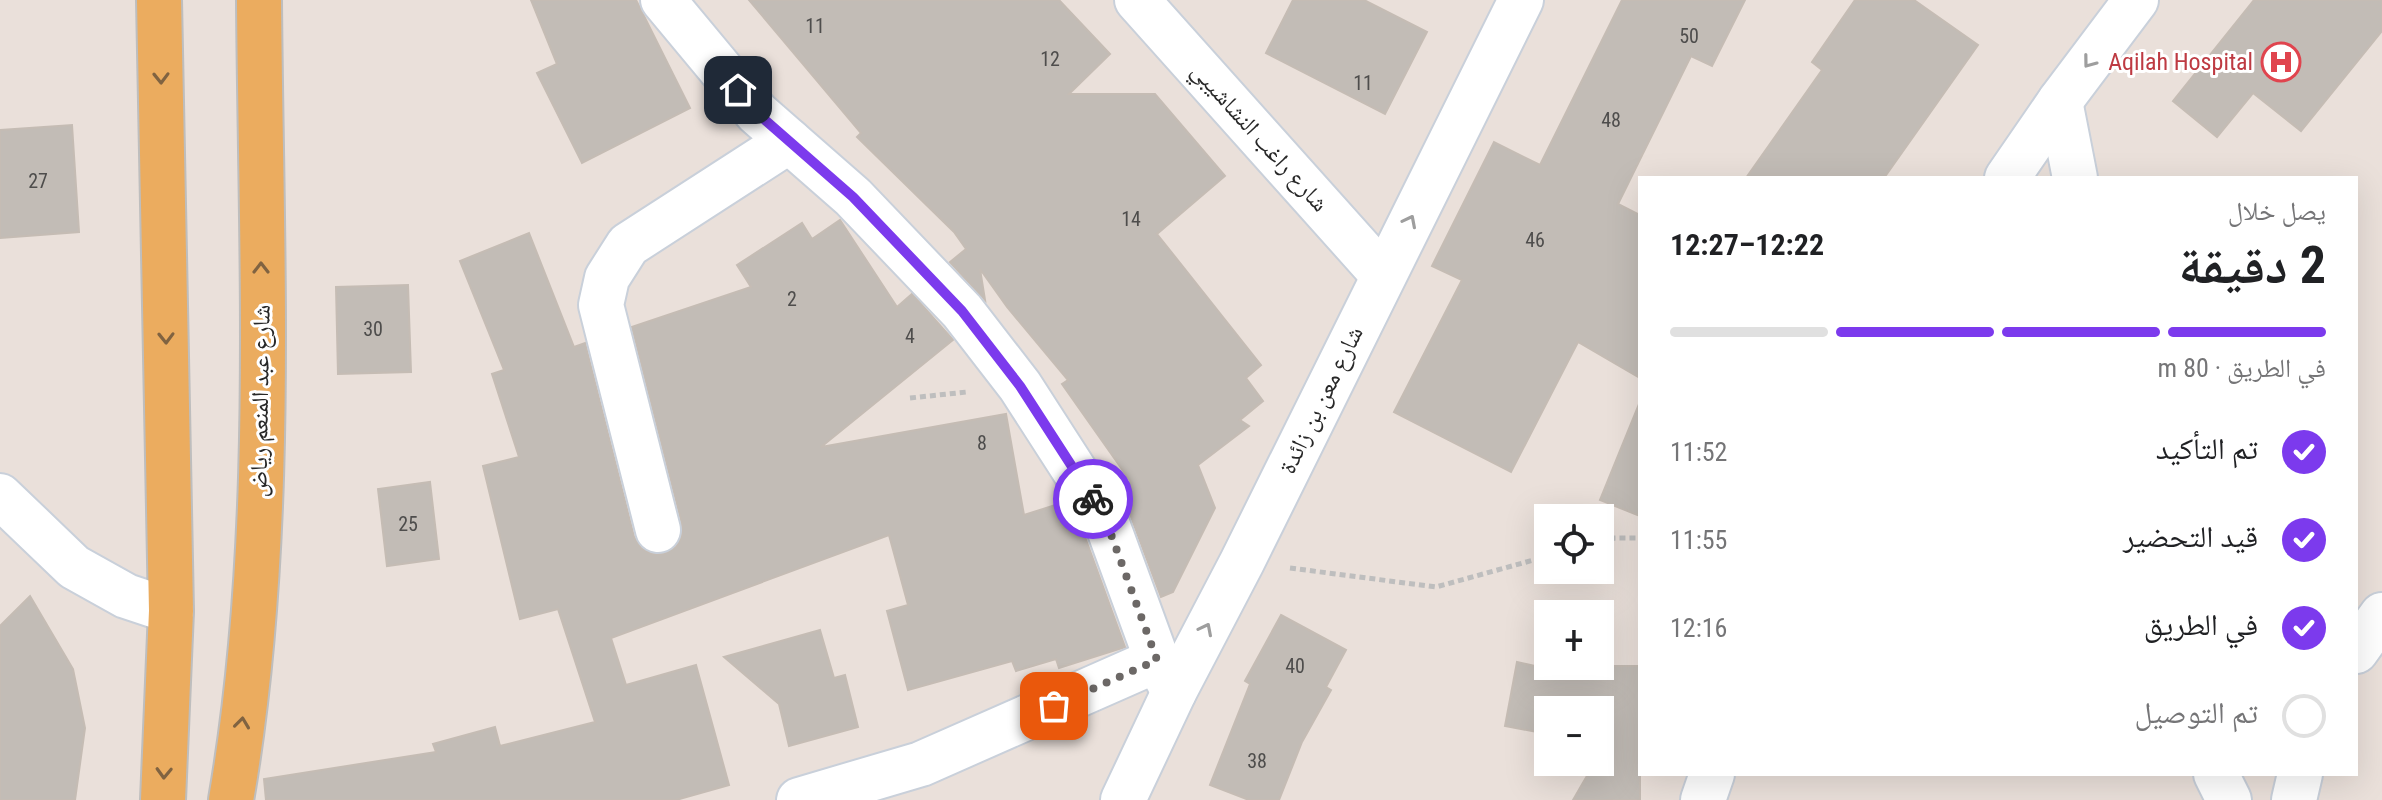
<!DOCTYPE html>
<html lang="ar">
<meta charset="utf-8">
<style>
:root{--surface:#fff;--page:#f6f6f6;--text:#202124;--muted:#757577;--line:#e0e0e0;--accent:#7c3aed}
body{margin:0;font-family:"Roboto Condensed","Noto Naskh Arabic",sans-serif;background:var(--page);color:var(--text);direction:rtl;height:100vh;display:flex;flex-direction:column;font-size:30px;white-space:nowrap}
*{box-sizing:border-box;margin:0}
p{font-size:26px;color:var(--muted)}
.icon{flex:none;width:44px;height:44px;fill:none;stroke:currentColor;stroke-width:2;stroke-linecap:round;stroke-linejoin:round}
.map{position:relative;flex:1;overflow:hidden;direction:ltr}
.drawer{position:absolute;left:1638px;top:176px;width:720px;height:600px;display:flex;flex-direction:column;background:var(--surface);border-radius:0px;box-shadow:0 8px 32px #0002;direction:rtl}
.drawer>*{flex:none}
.fabs{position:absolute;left:1534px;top:504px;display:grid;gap:16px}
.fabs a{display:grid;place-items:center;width:80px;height:80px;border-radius:0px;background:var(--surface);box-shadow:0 8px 32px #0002;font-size:40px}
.pin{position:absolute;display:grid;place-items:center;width:68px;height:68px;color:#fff;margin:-34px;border-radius:16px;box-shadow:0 4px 12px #0006}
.courier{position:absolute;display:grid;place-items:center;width:80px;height:80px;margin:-40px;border:6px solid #7c3aed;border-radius:50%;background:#fff;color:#222;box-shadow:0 2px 10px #0007}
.headline em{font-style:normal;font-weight:700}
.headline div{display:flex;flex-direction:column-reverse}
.headline{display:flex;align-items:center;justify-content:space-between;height:136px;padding:0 32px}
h1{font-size:52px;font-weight:700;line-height:60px}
.bar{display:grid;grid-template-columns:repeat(4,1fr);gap:12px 8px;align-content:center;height:96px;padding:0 32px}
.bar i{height:10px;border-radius:6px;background:var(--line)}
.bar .active{background:var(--accent)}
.bar p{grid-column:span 4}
ol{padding:0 32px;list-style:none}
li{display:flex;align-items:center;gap:24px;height:88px}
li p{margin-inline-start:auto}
li .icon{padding:8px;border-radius:50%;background:var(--accent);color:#fff;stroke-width:4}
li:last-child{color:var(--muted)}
li i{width:44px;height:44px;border:4px solid var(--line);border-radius:50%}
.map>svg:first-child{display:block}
.building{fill:#c2bcb6;stroke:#c5bcb4;stroke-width:2}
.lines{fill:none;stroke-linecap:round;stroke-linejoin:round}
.minor-casing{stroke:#c9d0da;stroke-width:48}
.primary-casing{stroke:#bebebe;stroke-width:48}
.path{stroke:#bebebe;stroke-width:5;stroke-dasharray:6 4;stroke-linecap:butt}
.minor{stroke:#fff;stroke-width:44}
.primary{stroke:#ebac5f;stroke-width:44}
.oneway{stroke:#9e9e9e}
.oneway2{stroke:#806341}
.done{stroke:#6c6866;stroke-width:8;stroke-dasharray:0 14.4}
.route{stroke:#7c3aed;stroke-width:10}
.labels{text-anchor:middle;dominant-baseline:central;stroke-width:6;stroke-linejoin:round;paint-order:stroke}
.number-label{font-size:20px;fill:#4e4d4c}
.health-label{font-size:24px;fill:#be3a42;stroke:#fff;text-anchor:end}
.street-label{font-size:24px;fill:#282828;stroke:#fff}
</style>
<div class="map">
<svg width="2382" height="800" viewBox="0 0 2382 800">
<rect width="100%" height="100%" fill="#eae0da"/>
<!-- building -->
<g class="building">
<polygon points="531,0 636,0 690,108 582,163 537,73 557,64"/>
<polygon points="749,0 1059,0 1110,54 1069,94 1155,94 1225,176 1157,234 1261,365 1246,378 1263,401 1240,420 1249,426 1198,465 1215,508 1173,592 1161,597 1128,509 1115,487 1131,482 1062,384 1068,380 1007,307 980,269 985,300 950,262 966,249 954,232 857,137 861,133"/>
<polygon points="1293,0 1364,0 1427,32 1385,114 1266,53"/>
<polygon points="1622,0 1745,0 1712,66 1691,56 1618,204 1640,215 1640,378 1578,342 1511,472 1394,412 1462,280 1432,266 1494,142 1540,165"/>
<polygon points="1855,0 1914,0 1978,45 1884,178 1746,178 1822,70 1812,62"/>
<polygon points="2254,0 2382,0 2382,31 2301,131 2253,93 2217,137 2173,101"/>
<polygon points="72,125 79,232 0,238 0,130"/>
<polygon points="840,220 897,307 912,294 953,340 821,447 1006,414 1024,515 1065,502 1082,529 1125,647 1059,668 1056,659 1016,671 1012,661 908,690 887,611 908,605 889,535 611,638 626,685 696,665 729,785 676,800 266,800 264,779 436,752 433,744 495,727 500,746 595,722 558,609 520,619 483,466 519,457 492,374 504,370 460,261 529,233 574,347 585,343 634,537 641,548 652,554 663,554 676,547 682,536 682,524 632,327 751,287 737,265 802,223 812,239"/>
<polygon points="408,285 411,372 338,374 336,287"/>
<polygon points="1639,404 1640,404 1640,516 1600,500"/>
<polygon points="430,482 439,559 387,566 378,489"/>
<polygon points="30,596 73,669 85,728 75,800 0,800 0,626"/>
<polygon points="1281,615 1346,650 1326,687 1331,690 1302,742 1279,800 1249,800 1210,785 1250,684 1245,681"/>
<polygon points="820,630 834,678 845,675 858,727 789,746 779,704 724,657"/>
<polygon points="1517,662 1535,666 1640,666 1640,800 1573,800 1595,762 1600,762 1600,753 1604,745 1600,744 1600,710 1548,710 1548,734 1505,726"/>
</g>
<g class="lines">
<!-- minor casing -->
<g class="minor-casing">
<g id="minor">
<polyline points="663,0 757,113 853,197 962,311 1020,386 1105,518 1157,660 1174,692"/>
<polyline points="1137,0 1383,275"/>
<polyline points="2060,101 2075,178"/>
<polyline points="2007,178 2060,101 2136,0"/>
<polyline points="0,496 74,567 126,596 171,611"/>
<polyline points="658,530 601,305 607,278 628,245 789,141"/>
<polyline points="2356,651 2382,615"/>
<polyline points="2216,774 2229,800"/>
<polyline points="799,800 921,764 1157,660"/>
<polyline points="1123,800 1174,692 1242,562 1521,0"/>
<polyline points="1703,800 1712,774"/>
<polyline points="2294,800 2300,774"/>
</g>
</g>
<!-- primary casing -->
<g class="primary-casing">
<g id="primary">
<polyline points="159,0 171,611 163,800"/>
<path d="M231,800c45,-260 30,-536 28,-800"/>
</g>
</g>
<!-- path -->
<g class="path">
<polyline points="910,398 967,392"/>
<polyline points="1600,542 1615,538 1640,538"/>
<polyline points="1290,568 1436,587 1548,556"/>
</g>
<!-- minor -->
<use href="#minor" class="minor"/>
<!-- primary -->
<use href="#primary" class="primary"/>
</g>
<!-- one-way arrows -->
<defs><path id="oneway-chevron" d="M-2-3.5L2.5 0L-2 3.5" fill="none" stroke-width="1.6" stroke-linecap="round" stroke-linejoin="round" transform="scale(2)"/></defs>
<g class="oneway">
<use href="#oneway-chevron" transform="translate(2089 62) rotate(127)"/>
<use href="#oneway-chevron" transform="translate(1410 221) rotate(-63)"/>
<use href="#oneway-chevron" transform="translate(1206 629) rotate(-63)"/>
</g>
<g class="oneway2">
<use href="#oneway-chevron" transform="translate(161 78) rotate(89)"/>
<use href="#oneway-chevron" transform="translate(261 268) rotate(-90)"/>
<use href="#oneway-chevron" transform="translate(166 338) rotate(89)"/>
<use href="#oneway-chevron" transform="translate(242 723) rotate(-83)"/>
<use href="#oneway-chevron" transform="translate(164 773) rotate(92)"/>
</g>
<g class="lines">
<!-- done -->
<polyline class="done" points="1054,706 1157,660 1105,518 1093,499"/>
<!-- route -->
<polyline class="route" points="738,90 757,113 853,197 962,311 1020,386 1093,499"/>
</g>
<!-- icons -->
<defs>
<g id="hospital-ring" transform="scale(2)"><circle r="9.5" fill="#fff" stroke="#e0444e" stroke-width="1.5"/><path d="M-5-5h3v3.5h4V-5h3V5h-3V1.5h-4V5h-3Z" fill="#e0444e"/></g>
</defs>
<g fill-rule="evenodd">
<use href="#hospital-ring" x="2281" y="62"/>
</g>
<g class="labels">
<!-- number labels -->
<g class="number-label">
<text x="815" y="26">11</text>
<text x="1689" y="36">50</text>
<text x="1050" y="59">12</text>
<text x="1363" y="83">11</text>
<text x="1611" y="120">48</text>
<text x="38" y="181">27</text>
<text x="1131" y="219">14</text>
<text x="1535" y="240">46</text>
<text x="792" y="299">2</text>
<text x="373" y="329">30</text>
<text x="910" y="336">4</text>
<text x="982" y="443">8</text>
<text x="408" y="524">25</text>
<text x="1295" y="666">40</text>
<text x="1257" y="761">38</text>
</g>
<!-- health labels -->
<g class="health-label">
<text x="2253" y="62">Aqilah Hospital</text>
</g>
<!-- street labels -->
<g class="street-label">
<text transform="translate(1260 137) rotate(48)">شارع راغب النشاشيبي</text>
<text transform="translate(1321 400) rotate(-64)">شارع معن بن زائدة</text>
<text transform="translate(260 401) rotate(-89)">شارع عبد المنعم رياض</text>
</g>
</g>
</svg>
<div class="fabs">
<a><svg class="icon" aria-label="locate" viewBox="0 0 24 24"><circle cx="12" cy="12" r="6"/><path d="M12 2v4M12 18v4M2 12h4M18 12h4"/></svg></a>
<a>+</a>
<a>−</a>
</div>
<div class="pin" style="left:1054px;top:706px;background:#ea580c"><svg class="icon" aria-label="bag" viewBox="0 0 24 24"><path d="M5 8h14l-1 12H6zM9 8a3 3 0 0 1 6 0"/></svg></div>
<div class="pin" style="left:738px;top:90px;background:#1f2937"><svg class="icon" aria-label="home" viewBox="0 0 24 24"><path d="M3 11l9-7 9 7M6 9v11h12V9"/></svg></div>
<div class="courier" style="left:1093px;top:499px"><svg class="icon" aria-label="bike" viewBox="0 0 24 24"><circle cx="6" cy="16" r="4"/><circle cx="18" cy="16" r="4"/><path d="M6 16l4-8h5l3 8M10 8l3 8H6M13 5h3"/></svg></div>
<section class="drawer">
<div class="headline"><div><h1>2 دقيقة</h1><p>يصل خلال</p></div><em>12:22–12:27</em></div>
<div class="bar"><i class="active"></i><i class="active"></i><i class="active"></i><i></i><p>في الطريق · 80 m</p></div>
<ol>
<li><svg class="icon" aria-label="check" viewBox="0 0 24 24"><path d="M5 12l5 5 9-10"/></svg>تم التأكيد<p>11:52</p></li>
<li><svg class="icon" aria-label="check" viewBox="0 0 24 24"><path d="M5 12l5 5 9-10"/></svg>قيد التحضير<p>11:55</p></li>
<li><svg class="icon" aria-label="check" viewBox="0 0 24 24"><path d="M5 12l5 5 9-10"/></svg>في الطريق<p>12:16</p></li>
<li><i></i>تم التوصيل</li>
</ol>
</section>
</div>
